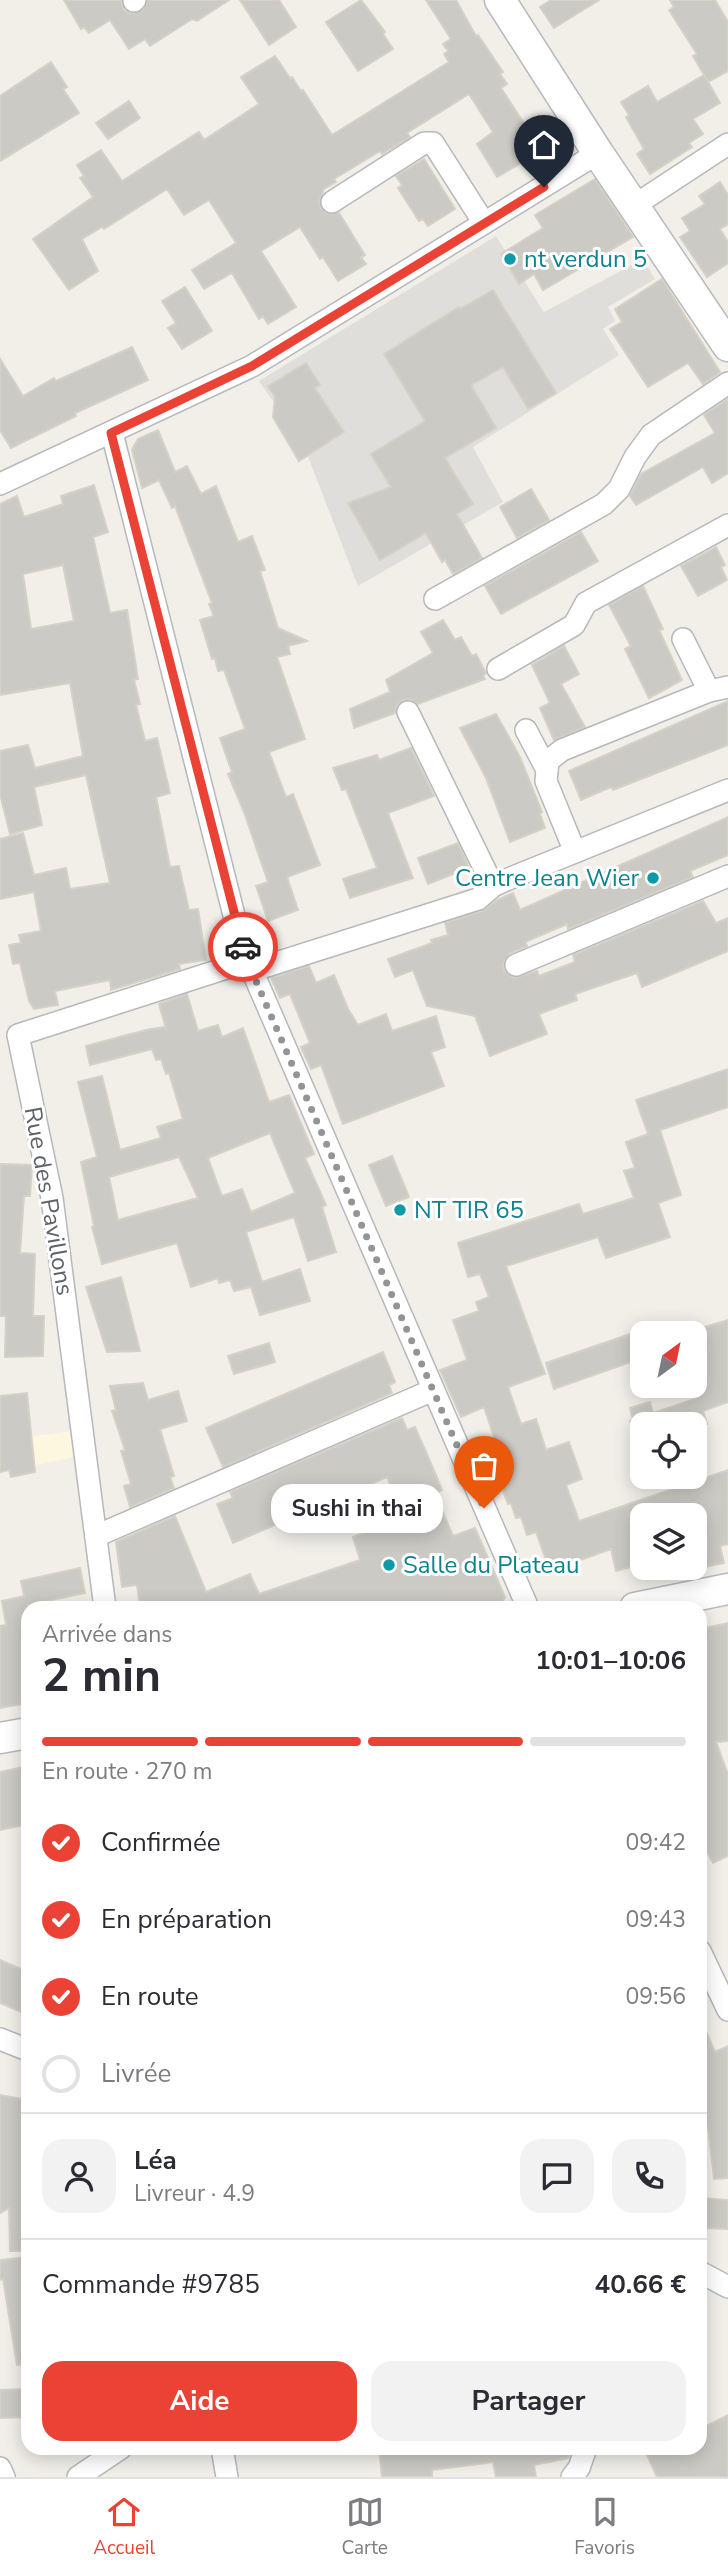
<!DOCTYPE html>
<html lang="fr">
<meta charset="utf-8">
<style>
:root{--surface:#fff;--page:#f2f2f3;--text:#2b2b33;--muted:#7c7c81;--line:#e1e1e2;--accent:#ea4335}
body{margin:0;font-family:"Nunito Sans",sans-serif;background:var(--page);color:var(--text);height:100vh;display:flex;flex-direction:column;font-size:26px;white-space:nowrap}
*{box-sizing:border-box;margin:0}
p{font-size:23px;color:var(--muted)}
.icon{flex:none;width:38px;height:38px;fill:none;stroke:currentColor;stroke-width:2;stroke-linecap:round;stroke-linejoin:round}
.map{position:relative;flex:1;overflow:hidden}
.panel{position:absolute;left:21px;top:1601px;width:686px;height:854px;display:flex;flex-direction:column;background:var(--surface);border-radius:21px;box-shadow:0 4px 18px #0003}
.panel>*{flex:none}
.needle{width:46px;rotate:33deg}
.buttons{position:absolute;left:630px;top:1321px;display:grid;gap:14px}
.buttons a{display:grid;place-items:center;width:77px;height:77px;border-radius:14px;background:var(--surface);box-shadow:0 4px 18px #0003;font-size:35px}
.pin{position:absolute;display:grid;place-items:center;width:60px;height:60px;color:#fff;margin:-72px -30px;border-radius:50% 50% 50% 0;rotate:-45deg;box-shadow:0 0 7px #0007}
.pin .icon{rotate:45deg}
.courier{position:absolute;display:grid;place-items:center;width:70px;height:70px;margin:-35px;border:5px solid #ea4335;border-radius:50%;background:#fff;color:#222;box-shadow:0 2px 9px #0007}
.bubble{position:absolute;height:49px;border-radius:21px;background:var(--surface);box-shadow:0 4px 18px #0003;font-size:23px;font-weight:700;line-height:49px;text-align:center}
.head em{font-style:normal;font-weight:700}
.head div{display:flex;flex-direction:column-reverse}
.head{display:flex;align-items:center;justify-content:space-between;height:119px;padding:0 21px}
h1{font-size:46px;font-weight:700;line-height:52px}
.bar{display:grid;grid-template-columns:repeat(4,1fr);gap:10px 7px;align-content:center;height:84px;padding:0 21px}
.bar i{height:9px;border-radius:5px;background:var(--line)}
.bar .current{background:var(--accent)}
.bar p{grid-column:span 4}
.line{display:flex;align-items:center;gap:18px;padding:0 21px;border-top:2px solid var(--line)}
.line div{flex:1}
.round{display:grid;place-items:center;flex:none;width:74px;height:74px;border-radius:21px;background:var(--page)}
ol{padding:0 21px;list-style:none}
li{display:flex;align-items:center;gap:21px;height:77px}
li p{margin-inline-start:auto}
li .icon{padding:7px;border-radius:50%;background:var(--accent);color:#fff;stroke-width:4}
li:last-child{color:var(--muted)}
li i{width:38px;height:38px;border:4px solid var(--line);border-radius:50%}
.cta{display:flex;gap:14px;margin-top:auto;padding:14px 21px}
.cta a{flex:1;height:80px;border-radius:21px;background:var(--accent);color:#fff;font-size:28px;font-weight:700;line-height:80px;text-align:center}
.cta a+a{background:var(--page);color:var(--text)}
.tabs{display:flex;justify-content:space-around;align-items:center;height:98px;border-top:2px solid var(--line);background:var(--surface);font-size:19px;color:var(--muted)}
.tabs a{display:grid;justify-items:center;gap:4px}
.tabs .current{color:var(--accent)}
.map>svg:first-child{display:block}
.commercial{fill:#fef7e0}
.industrial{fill:#e0deda}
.building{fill:#cccac5;stroke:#d6d1c6;stroke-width:2;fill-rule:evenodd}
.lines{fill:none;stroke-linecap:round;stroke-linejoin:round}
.street-casing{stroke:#b5b8bc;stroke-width:24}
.secondary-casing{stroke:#b6babf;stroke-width:33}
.street{stroke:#fff;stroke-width:21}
.secondary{stroke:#fff;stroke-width:30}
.done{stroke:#929495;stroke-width:7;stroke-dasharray:0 12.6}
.route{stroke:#ea4335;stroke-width:9}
.culture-dot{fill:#0f9aa8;stroke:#fff;stroke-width:2.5}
.labels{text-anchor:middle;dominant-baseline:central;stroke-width:6;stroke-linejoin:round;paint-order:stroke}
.culture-label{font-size:24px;fill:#0d838f;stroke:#fff;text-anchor:start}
.street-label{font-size:24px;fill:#5f6368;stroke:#fff}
</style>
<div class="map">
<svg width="728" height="2477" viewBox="0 0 728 2477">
<rect width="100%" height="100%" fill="#f1efe8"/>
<!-- commercial -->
<polygon class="commercial" points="71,1431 75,1457 0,1472 0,1441"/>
<!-- industrial -->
<polygon class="industrial" points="496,236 544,312 643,259 655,279 608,307 615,321 603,329 619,355 473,447 503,502 358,586 304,446 259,381"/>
<!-- building -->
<g class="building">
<polygon points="64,0 121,0 124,10 131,14 143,10 148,0 229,0 197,21 192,19 150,46 145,39 129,49 110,20 89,33 84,27 81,29"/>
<polygon points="240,0 279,0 296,27 269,45"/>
<polygon points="361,0 385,32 383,34 393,49 358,71 326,22"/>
<polygon points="426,0 456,0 476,36 478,35 503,72 500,74 507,84 501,88 542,151 497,177 477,144 493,132 469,94 407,133 410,137 382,154 380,151 334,179 336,182 324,189 319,202 321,208 327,214 339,213 365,255 361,257 366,264 338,281 323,257 320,259 300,227 261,251 296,307 268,324 263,316 259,319 232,273 204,289 192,270 236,243 209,200 184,215 167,189 104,229 102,227 82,239 98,271 69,290 33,239 93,197 80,178 84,176 77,165 101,150 122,181 199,132 204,140 259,104 241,77 275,56 290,78 292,77 301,91 303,90 332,135 449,62 444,54 448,51 443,44 451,39"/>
<polygon points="551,0 599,0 554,28 540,7"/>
<polygon points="670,0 715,0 728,22 728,71 708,82 693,56 697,54 669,10 674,7"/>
<polygon points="51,62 67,87 63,89 79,113 0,161 0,96"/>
<polygon points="704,75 720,103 693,119 703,134 689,143 692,147 650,174 637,154 644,149 626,117 629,115 621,102 648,86 657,102"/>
<polygon points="129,101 140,118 108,139 96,123"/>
<polygon points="424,159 455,209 428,226 423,219 419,221 398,188 402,185 396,176"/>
<polygon points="595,179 633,237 543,290 534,274 519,284 501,254 543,228 535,215"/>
<polygon points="720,182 728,195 728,224 720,229 728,242 728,263 707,277 680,237 690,231 682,218 705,204 699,196"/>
<polygon points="662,279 720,372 703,384 688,363 648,387 610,329 622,322 615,309"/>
<polygon points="185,287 212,331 182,349 168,328 176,323 162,301"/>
<polygon points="493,290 556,393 528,409 503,367 471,385 496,428 445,458 473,504 457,514 482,558 453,574 445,560 442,562 426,533 380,560 348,503 391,487 371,454 425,421 384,354 459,307 460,309"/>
<polygon points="132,347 148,380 75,413 76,416 11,448 0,430 0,359 23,396 54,378 56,381"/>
<polygon points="306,363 320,385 315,388 344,432 299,461 273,417 275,397 268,386"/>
<polygon points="728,399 728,473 712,483 703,467 636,505 630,496 641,474 715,433 704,415"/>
<polygon points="158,430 175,472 187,466 201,494 216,486 238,542 252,536 265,570 260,571 278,628 307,641 288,646 290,654 277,657 305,739 269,752 286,797 293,794 320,865 287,877 298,910 268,921 256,886 268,882 244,812 228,774 232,772 220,738 245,729 224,670 218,671 215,658 212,659 200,620 214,616 209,604 212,603 175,506 172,508 159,480 142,488 132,450 138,439"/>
<path d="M94,485l14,47 -15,5 17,76 17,-3 11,69 -4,1 6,24 -4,1 9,36 12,-3 13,55 -14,4 14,70 9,-1 10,44 9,-1 8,51 -27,4 1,5 -69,21 -1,-10 -55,11 3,14 -24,4 -5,-8 -9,-38 -7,1 -4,-19 12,-2 -2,-8 22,-4 -7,-39 -34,7v-60l23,-6 11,42 32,-7 4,21 40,-6 -24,-108 -52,12 8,38 -32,9 -10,-40v-43l28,-6 7,23 48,-12 -13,-73 -70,12v-191l17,-8 7,21 39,-13 -2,-8zM63,565l11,56 -43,8 -8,-55z"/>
<polygon points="531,489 549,520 517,538 500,507"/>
<polygon points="581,532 598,561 501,614 485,586"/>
<polygon points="716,547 725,565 721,567 727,580 698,596 681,566"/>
<polygon points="643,586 663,629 659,630 682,680 649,698 625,649 631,646 609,605"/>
<polygon points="443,620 455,640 461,637 472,656 476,654 486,673 483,676 485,679 418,704 410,699 403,700 397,705 395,713 354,728 350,709 390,692 386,680 433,653 421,632"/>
<polygon points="564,646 579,674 561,684 585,727 554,740 540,708 550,703 532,665"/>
<polygon points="728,701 728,745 613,790 611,787 581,800 569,771"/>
<polygon points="496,714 520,757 542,812 540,814 545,828 510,842 486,778 460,728"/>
<polygon points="411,748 434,796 388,813 413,878 350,898 343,879 377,868 346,789 342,790 333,768 377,755 379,760"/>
<polygon points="728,817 728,855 690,871 693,877 568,929 567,924 525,942 527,946 510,953 503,964 504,971 514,978 537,971 539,976 575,962 573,955 703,901 716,923 728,918 728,951 642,987 637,973 575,994 577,1000 539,1014 547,1034 490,1056 475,1016 427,1006 413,970 395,977 388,959 432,943 431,940 448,935 445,923 482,911 497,900 513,893 520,910"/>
<polygon points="458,843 469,868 428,884 418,858"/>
<polygon points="309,966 316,983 334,975 348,1009 358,1025 386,1014 392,1031 436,1016 445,1047 431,1052 444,1086 343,1124 321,1065 311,1069 301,1047 310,1043 290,994 280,998 271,978"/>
<path d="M187,994l11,37 20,-6 4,12 21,-9 26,74 20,-7 25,59 -9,4 21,47 -4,2 14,45 -28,9 -14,-44 -48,15 16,50 38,-13 10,32 -50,14 -9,-28 -17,4 -4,-11 -11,3 -1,-5 -27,9 -14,-44 -75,21 -10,-37 2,-1 -13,-64 16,-5 -19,-75 24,-6 18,74 41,-12 -4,-11 26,-8 -14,-46 -3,1 -5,-15 -5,1 -4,-11 -62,16 -4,-19 60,-16 18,-3 2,2 -7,-25zM270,1133l25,60 -44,19 -9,-23 -20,7 -14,-38zM179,1157l19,41 -80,22 -9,-43z"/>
<polygon points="728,1069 728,1107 660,1130 681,1195 658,1203 670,1237 606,1258 598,1237 506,1266 545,1374 508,1387 521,1424 536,1419 546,1450 569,1442 582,1479 566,1485 579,1521 728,1470 728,1544 720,1546 724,1563 695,1569 695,1516 642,1516 642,1564 616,1571 611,1549 550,1571 536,1532 527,1535 521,1517 516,1518 511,1503 508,1504 494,1467 503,1464 484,1407 461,1417 440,1370 467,1360 453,1320 479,1311 476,1302 489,1297 480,1274 468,1277 458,1243 579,1204 583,1214 634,1198 624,1171 635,1168 626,1142 648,1134 636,1100"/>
<polygon points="392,1156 409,1197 386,1206 369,1165"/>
<polygon points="0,1164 32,1165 30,1196 24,1196 20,1253 35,1254 33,1316 44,1316 43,1356 5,1357 6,1316 0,1316"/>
<polygon points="121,1277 140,1351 107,1352 86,1287"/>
<polygon points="728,1320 728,1402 703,1411 707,1424 631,1424 630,1421 633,1420 630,1408 650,1402 653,1413 695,1399 695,1330"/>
<polygon points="642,1330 642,1358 554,1389 546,1363"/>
<polygon points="269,1343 275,1362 234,1374 228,1356"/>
<polygon points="383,1352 395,1382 389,1385 392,1393 223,1467 206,1428"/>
<polygon points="143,1383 148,1400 178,1391 187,1421 160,1429 174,1476 170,1477 174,1488 130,1507 124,1486 131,1484 121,1451 125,1450 112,1411 116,1410 110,1386"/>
<polygon points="27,1393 35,1472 11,1477 9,1470 0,1472 0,1396"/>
<polygon points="402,1418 407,1430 415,1427 433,1468 442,1490 435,1494 453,1536 475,1528 505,1597 499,1608 140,1608 137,1585 122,1587 116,1542 175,1516 206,1592 250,1574 259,1594 360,1560 353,1537 404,1517 387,1477 233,1543 217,1504 233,1498 230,1492"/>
<polygon points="80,1568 85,1593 28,1605 28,1703 0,1708 0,1626 6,1625 2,1601 24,1596 21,1581"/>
<polygon points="728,1623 728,1741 716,1742 728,1774 728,1856 713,1863 700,1839 700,1629"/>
<polygon points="28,1766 28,1824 0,1830 0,1772"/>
<polygon points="0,1960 28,1972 28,2015 0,2003"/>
<polygon points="700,2017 715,2052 728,2046 728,2178 714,2179 708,2127 700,2105"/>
<polygon points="0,2095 28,2100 28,2251 10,2251 9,2208 0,2213"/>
<polygon points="700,2198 728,2200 728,2229 705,2228 705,2221 700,2220"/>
<polygon points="28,2257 28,2364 17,2365 3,2279 0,2280 0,2260"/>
<polygon points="28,2389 28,2417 0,2418 0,2390"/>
<polygon points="728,2415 728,2477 657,2477 647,2455 661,2448 700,2448 700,2429"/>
<polygon points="379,2448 570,2448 571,2452 568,2458 534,2465 536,2477 496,2477 493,2462 432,2470 432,2477 382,2477"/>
</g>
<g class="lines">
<!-- street casing -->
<g class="street-casing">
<g id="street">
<polyline points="134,1 135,0"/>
<polyline points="332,202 424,143 433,143 484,223"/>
<polyline points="635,205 728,144"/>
<polyline points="112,433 239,935 248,961 528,1608"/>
<polyline points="0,484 252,366 598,153"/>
<polyline points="435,599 604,504 619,489 635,457 651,435 728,383"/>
<polyline points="683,639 709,691"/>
<polyline points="498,669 574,625 586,603 728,525"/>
<polyline points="408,712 493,886"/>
<polyline points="526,730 547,770"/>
<polyline points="575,852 546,781 548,761 562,750 709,691 728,687"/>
<polyline points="516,965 728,876"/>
<polyline points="251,971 478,899 493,886 506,880 728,790"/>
<polyline points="96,1536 433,1390"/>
<polyline points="105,1608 52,1198 18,1035 248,961"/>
<polyline points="700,1951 728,2010"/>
<polyline points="0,2039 28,2050"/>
<polyline points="700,2272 728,2287"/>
<polyline points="222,2448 227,2477"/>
<polyline points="0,2468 4,2477"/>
<polyline points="78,2477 121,2448"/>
<polyline points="572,2477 579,2468 586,2448"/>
</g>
</g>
<!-- secondary casing -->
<g class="secondary-casing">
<g id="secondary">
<polyline points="500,0 598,153 728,346"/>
<polyline points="635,1608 728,1589"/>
<polyline points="0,1738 28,1733"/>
</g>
</g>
<!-- street -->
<use href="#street" class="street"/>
<!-- secondary -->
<use href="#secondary" class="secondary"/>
</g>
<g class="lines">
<!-- done -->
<polyline class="done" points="243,947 256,981 484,1508"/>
<!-- route -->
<polyline class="route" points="243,947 111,433 252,366 544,187"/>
</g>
<!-- markers -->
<g class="culture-dot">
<circle cx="510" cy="259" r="7"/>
<circle cx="653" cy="878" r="7"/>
<circle cx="400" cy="1210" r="7"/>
<circle cx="389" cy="1565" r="7"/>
</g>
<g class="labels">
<!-- culture labels -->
<g class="culture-label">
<text x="524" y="259">nt verdun 5</text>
<text x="639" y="878" text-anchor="end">Centre Jean Wier</text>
<text x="414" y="1210">NT TIR 65</text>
<text x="403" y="1565">Salle du Plateau</text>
</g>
<!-- street labels -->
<g class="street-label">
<text transform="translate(49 1201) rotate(80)">Rue des Pavillons</text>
</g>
</g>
</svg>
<div class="buttons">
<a><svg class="needle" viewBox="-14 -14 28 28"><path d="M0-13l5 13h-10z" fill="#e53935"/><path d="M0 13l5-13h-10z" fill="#7c7c81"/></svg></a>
<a><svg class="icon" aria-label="locate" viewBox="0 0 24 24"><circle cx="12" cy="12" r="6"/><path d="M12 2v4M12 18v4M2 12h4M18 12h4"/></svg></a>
<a><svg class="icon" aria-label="layers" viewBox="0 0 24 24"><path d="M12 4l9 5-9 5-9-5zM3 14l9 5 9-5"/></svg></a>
</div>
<div class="pin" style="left:484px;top:1508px;background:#ea580c"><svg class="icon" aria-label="bag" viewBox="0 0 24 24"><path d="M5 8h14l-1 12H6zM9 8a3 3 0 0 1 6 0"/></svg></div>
<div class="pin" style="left:544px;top:187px;background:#1f2937"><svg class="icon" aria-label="home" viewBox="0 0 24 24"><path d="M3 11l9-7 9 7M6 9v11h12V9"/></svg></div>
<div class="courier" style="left:243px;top:947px"><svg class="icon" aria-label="car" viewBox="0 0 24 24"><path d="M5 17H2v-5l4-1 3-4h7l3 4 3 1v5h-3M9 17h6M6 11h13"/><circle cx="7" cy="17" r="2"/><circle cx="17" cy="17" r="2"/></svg></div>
<div class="bubble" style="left:271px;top:1484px;width:172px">Sushi in thai</div>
<section class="panel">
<div class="head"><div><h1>2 min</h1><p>Arrivée dans</p></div><em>10:01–10:06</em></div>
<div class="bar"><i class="current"></i><i class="current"></i><i class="current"></i><i></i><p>En route · 270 m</p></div>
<ol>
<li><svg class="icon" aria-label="check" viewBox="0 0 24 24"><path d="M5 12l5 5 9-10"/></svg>Confirmée<p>09:42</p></li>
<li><svg class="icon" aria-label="check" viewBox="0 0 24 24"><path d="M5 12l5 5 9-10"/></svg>En préparation<p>09:43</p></li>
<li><svg class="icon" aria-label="check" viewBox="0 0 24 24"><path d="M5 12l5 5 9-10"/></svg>En route<p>09:56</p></li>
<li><i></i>Livrée</li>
</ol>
<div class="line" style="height:126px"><a class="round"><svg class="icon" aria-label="person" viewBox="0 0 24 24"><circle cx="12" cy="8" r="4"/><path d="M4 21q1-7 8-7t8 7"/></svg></a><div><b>Léa</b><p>Livreur · 4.9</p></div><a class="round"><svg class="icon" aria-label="chat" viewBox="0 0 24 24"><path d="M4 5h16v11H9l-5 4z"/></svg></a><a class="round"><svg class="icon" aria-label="phone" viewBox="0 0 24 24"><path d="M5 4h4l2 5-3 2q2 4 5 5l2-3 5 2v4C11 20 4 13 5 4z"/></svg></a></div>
<div class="line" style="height:91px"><div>Commande #9785</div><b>40.66 €</b></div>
<div class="cta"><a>Aide</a><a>Partager</a></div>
</section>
</div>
<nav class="tabs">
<a class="current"><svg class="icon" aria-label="home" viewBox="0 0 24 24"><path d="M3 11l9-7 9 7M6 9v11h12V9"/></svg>Accueil</a>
<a><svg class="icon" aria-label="map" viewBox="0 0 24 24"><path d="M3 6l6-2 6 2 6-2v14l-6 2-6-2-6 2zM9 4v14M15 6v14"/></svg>Carte</a>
<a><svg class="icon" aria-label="saved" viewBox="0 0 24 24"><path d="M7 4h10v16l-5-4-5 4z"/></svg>Favoris</a>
</nav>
